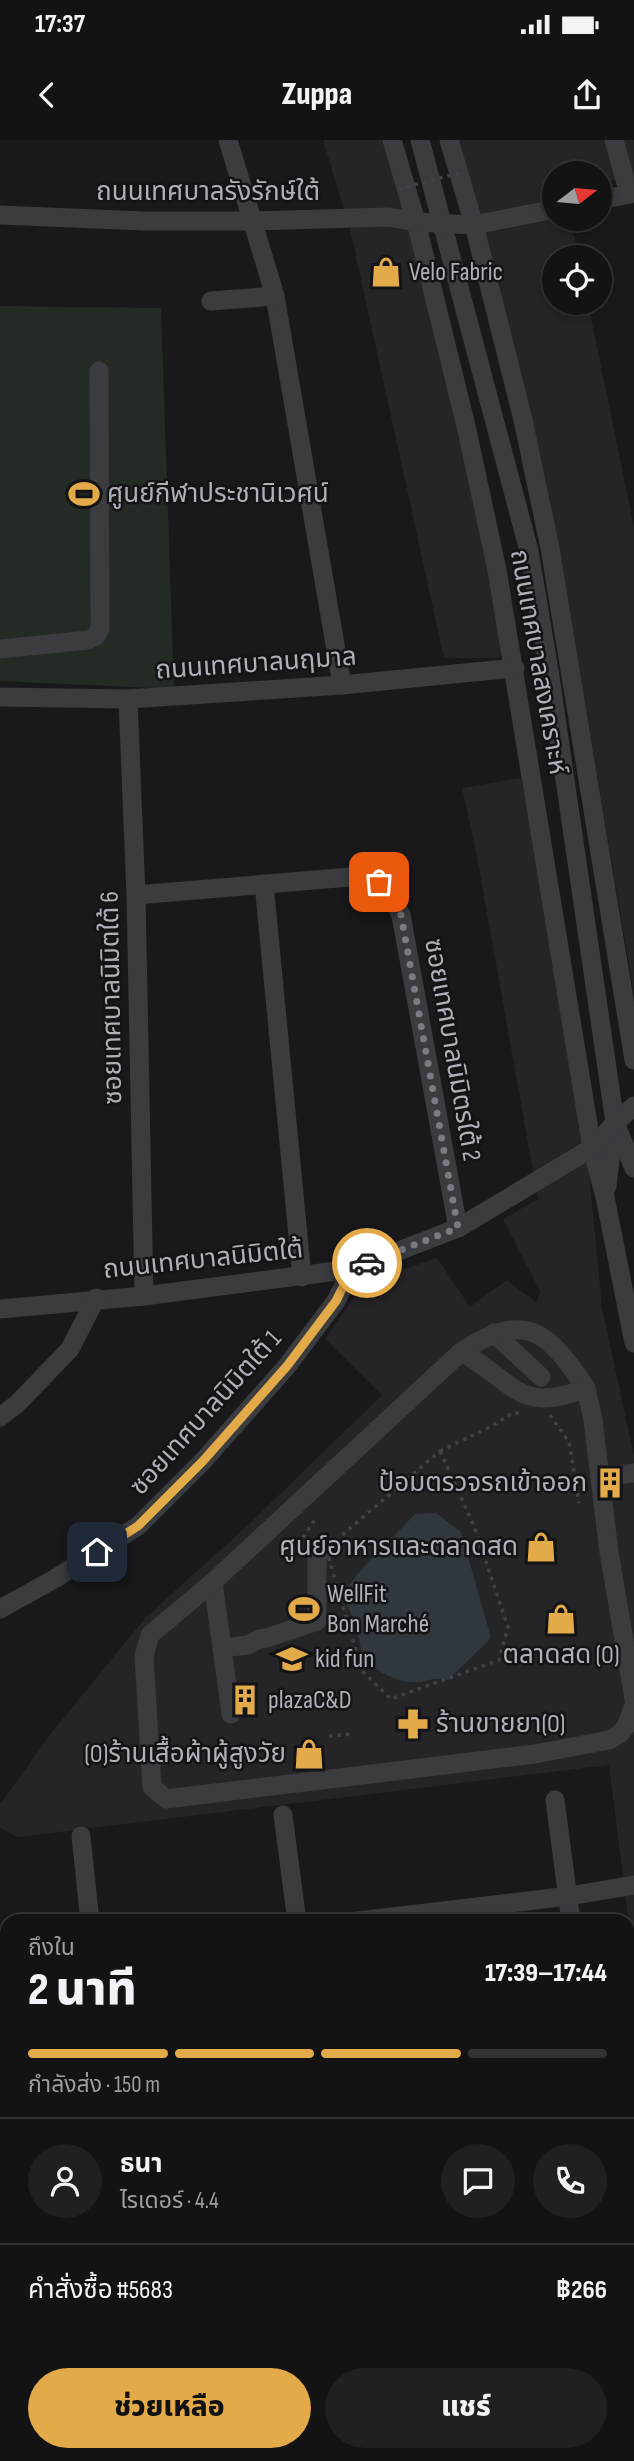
<!DOCTYPE html>
<html lang="th">
<meta charset="utf-8">
<style>
:root{--surface:#131314;--page:#202022;--text:#f1f3f6;--muted:#9d9ea0;--line:#323234;--accent:#e3aa49}
body{margin:0;font-family:"Sofia Sans Condensed","Noto Sans Thai",sans-serif;background:var(--page);color:var(--text);height:100vh;display:flex;flex-direction:column;font-size:26px;white-space:nowrap}
*{box-sizing:border-box;margin:0}
p{font-size:23px;color:var(--muted)}
.icon{flex:none;width:38px;height:38px;fill:none;stroke:currentColor;stroke-width:2;stroke-linecap:round;stroke-linejoin:round}
.map{position:relative;flex:1;overflow:hidden}
.details{position:absolute;left:0px;top:1774px;width:635px;height:548px;display:flex;flex-direction:column;background:var(--surface);border-radius:21px 21px 0 0;box-shadow:0 4px 10px #0003,0 0 0 2px var(--line)}
.details>*{flex:none}
.needle{width:46px;rotate:74deg}
.fabs{position:absolute;left:542px;top:21px;display:grid;gap:14px}
.fabs a{display:grid;place-items:center;width:70px;height:70px;border-radius:50%;background:var(--surface);box-shadow:0 4px 10px #0003,0 0 0 2px var(--line);font-size:35px}
.pin{position:absolute;display:grid;place-items:center;width:60px;height:60px;color:#fff;margin:-30px;border-radius:14px;box-shadow:0 4px 10px #0006}
.courier{position:absolute;display:grid;place-items:center;width:70px;height:70px;margin:-35px;border:5px solid #e3aa49;border-radius:50%;background:#fff;color:#222;box-shadow:0 2px 9px #0007}
.summary em{font-style:normal;font-weight:800}
.summary div{display:flex;flex-direction:column-reverse}
.summary{display:flex;align-items:center;justify-content:space-between;height:119px;padding:0 28px}
h1{font-size:46px;font-weight:800;line-height:52px}
.bar{display:grid;grid-template-columns:repeat(4,1fr);gap:10px 7px;align-content:center;height:84px;padding:0 28px}
.bar i{height:9px;border-radius:5px;background:var(--line)}
.bar .active{background:var(--accent)}
.bar p{grid-column:span 4}
.line{display:flex;align-items:center;gap:18px;padding:0 28px;border-top:2px solid var(--line)}
.line div{flex:1}
.round{display:grid;place-items:center;flex:none;width:74px;height:74px;border-radius:37px;background:var(--page)}
.action{display:flex;gap:14px;margin-top:auto;padding:14px 28px}
.action a{flex:1;height:80px;border-radius:42px;background:var(--accent);color:#111;font-size:28px;font-weight:800;line-height:80px;text-align:center}
.action a+a{background:var(--page);color:var(--text)}
.status{display:flex;justify-content:space-between;align-items:center;height:49px;padding:0 35px;background:var(--surface);direction:ltr}
.status svg{height:19px;fill:currentColor}
header{display:flex;justify-content:space-between;align-items:center;height:91px;padding:0 28px;background:var(--surface);font-size:32px;font-weight:800}
.map>svg:first-child{display:block}
.built{fill:#252528}
.green{fill:#232b24}
.water{fill:#30383e}
.lines{fill:none;stroke-linecap:round;stroke-linejoin:round}
.path{stroke:#414247;stroke-width:3.5;stroke-dasharray:3.5 5;stroke-linecap:butt}
.minor{stroke:#3a3c40;stroke-width:19}
.path-bridge{stroke:#414247;stroke-width:3.5;stroke-dasharray:3.5 5;stroke-linecap:butt}
.done{stroke:#797c82;stroke-width:7;stroke-dasharray:0 12.6}
.route{stroke:#e3aa49;stroke-width:9}
.labels{text-anchor:middle;dominant-baseline:central;stroke-width:5;stroke-linejoin:round;paint-order:stroke}
.street-label{font-size:26px;fill:#adb1ba;stroke:#141416}
.poi-label{font-size:26px;fill:#adb1ba;stroke:#141416;text-anchor:start}
</style>
<div class="status"><b>17:37</b><svg viewBox="0 0 49 12"><path d="M0 12V9h3v3zM5 12V6h3v6zM10 12V3h3v9zM15 12V0h3v12zM26 1h20v11H26zM47 4h2v5h-2z"/></svg></div>
<header><svg class="icon" aria-label="back" viewBox="0 0 24 24"><path d="M15 5l-7 7 7 7"/></svg>Zuppa<svg class="icon" aria-label="share" viewBox="0 0 24 24"><path d="M12 15V3M7 8l5-5 5 5M5 13v7h14v-7"/></svg></header>
<div class="map">
<svg width="634" height="2321" viewBox="0 0 634 2321">
<rect width="100%" height="100%" fill="#19191b"/>
<!-- built -->
<g class="built">
<polygon points="323,0 388,0 415,98 504,500 500,518 444,518 350,89"/>
<polygon points="458,0 634,0 634,36 600,43 600,33 555,33 555,79 570,79 579,117 555,117 555,163 588,163 634,387 634,854 559,409"/>
<polygon points="521,638 584,978 602,1168 634,1316 634,1824 609,1625 18,1697 0,1688 0,1664 53,1591 146,1477 247,1386 382,1255 325,1199 364,1143 437,1118 470,1167 507,1140 537,1163 540,1151 503,1079 538,1059 477,717 462,648"/>
</g>
<!-- green -->
<polygon class="green" points="0,166 161,168 174,549 0,541"/>
<!-- water -->
<g class="water">
<path d="M436,1373l25,19 30,106 -43,42c-11,-3 -18,0 -28,2 -24,2 -39,-10 -57,-22l-7,-37 -14,-27c19,-32 48,-54 73,-82z"/>
<polygon points="0,2280 7,2281 7,2315 164,2315 190,2321 0,2321"/>
</g>
<g class="lines">
<!-- path -->
<g class="path">
<polyline points="550,1275 569,1302 579,1363"/>
<polygon points="440,1311 474,1386 508,1487 499,1520 391,1559 362,1531 326,1409"/>
<polyline points="440,1311 492,1286 512,1273 523,1273"/>
<polyline points="294,1412 317,1376"/>
<polyline points="329,1596 354,1594"/>
<polyline points="0,2199 7,2203"/>
<polyline points="0,2276 7,2277"/>
<polyline points="184,2315 212,2321"/>
<polyline points="479,2315 505,2321"/>
</g>
<!-- minor -->
<g class="minor">
<polyline points="228,0 275,156 342,545"/>
<polyline points="392,0 416,82 466,286 497,430 592,1008 605,1057 634,1203"/>
<polyline points="420,0 529,411 549,530 615,983 634,1028"/>
<polyline points="449,0 474,85 523,280 550,408 634,920"/>
<polyline points="614,0 629,54"/>
<polyline points="600,60 634,53"/>
<polyline points="0,75 144,81 252,81 388,77 416,82 474,85 555,69"/>
<polyline points="211,161 275,156"/>
<polyline points="0,509 88,500 96,496 100,488 99,231"/>
<polyline points="0,557 128,559 342,545 515,528"/>
<polyline points="128,559 136,755 144,1156"/>
<polyline points="264,744 302,1137"/>
<path d="M136,755l226,-19c25,9 28,16 39,39l57,313"/>
<polyline points="607,1046 614,986"/>
<polyline points="0,1169 144,1156 352,1129 458,1088 592,1008 615,983 634,966"/>
<polyline points="494,1193 541,1237"/>
<path d="M461,1212c64,-42 86,-22 125,36"/>
<polyline points="0,1277 17,1264 70,1209 96,1158"/>
<polyline points="600,1337 634,1333"/>
<polyline points="213,1442 231,1574"/>
<polyline points="0,1469 56,1438 138,1386 203,1321 287,1226 336,1161 352,1129"/>
<polyline points="222,1508 248,1505 259,1499 267,1498 317,1481 317,1415 326,1409"/>
<path d="M634,1559l-25,-147 -16,-132 -7,-32c-68,28 -72,-8 -125,-36l-248,230 -63,53 -6,21 8,131 14,12 369,-45 74,-14 11,-6 7,-9 7,-20"/>
<polyline points="555,1660 571,1782"/>
<polyline points="283,1675 297,1782"/>
<polyline points="81,1696 90,1782"/>
<polyline points="350,1782 569,1756 634,1745"/>
<polyline points="0,1827 7,1826"/>
<polyline points="548,2315 569,2321"/>
<polyline points="616,2321 620,2315"/>
</g>
<!-- path-bridge -->
<polyline class="path-bridge" points="398,49 463,32"/>
</g>
<g class="lines">
<!-- done -->
<polyline class="done" points="367,1123 458,1088 401,775 390,751 379,742"/>
<!-- route -->
<polyline class="route" points="97,1412 138,1386 203,1321 287,1226 336,1161 352,1129 367,1123"/>
</g>
<!-- icons -->
<defs>
<g id="shop-bare" transform="scale(2.415)"><path d="M-5-2.5h2.3a2.7 3.5 0 0 1 5.4 0H5L5.5 6h-11ZM-1.5-2.5h3a1.5 2.3 0 0 0-3 0Z" fill="#e3aa49" stroke="#141416" stroke-width="2.5" paint-order="stroke"/></g>
<g id="stadium-bare" transform="scale(2.415)"><path d="M0-5a6.5 5 0 1 0 0 10a6.5 5 0 1 0 0-10ZM-3.5-1.8h7v3.6h-7Z" fill="#e3aa49" stroke="#141416" stroke-width="2.5" paint-order="stroke"/></g>
<g id="building-bare" transform="scale(2.415)"><path d="M-4-6H4V6H1V3H-1V6H-4ZM-2.5-4.3h1.7v1.8h-1.7ZM.8-4.3h1.7v1.8H.8ZM-2.5-1h1.7V.8h-1.7ZM.8-1h1.7V.8H.8Z" fill="#e3aa49" stroke="#141416" stroke-width="2.5" paint-order="stroke"/></g>
<g id="school-bare" transform="scale(2.415)"><path d="M0-5L7-2L0 1L-7-2ZM-4 1L0 2.5L4 1V4Q0 6-4 4Z" fill="#e3aa49" stroke="#141416" stroke-width="2.5" paint-order="stroke"/></g>
<g id="pharmacy-bare" transform="scale(2.415)"><path d="M-2-6h4v4h4v4h-4v4h-4v-4h-4v-4h4Z" fill="#e3aa49" stroke="#141416" stroke-width="2.5" paint-order="stroke"/></g>
</defs>
<g fill-rule="evenodd">
<use href="#shop-bare" x="386" y="132"/>
<use href="#stadium-bare" x="84" y="354"/>
<use href="#building-bare" x="610" y="1343"/>
<use href="#shop-bare" x="541" y="1407"/>
<use href="#stadium-bare" x="304" y="1469"/>
<use href="#shop-bare" x="561" y="1479"/>
<use href="#school-bare" x="292" y="1519"/>
<use href="#building-bare" x="245" y="1560"/>
<use href="#pharmacy-bare" x="413" y="1584"/>
<use href="#shop-bare" x="309" y="1614"/>
</g>
<g class="labels">
<!-- street labels -->
<g class="street-label">
<text x="208" y="52">ถนนเทศบาลรังรักษ์ใต้</text>
<text transform="translate(538 522) rotate(80)">ถนนเทศบาลสงเคราะห์</text>
<text transform="translate(256 524) rotate(-4)">ถนนเทศบาลนฤมาล</text>
<text transform="translate(112 858) rotate(-91)">ซอยเทศบาลนิมิตใต้ 6</text>
<text transform="translate(452 910) rotate(80)">ซอยเทศบาลนิมิตรใต้ 2</text>
<text transform="translate(203 1120) rotate(-6)">ถนนเทศบาลนิมิตใต้</text>
<text transform="translate(206 1273) rotate(-48)">ซอยเทศบาลนิมิตใต้ 1</text>
</g>
<!-- poi labels -->
<g class="poi-label">
<text x="409" y="132">Velo Fabric</text>
<text x="107" y="354">ศูนย์กีฬาประชานิเวศน์</text>
<text x="587" y="1343" text-anchor="end">ป้อมตรวจรถเข้าออก</text>
<text x="518" y="1407" text-anchor="end">ศูนย์อาหารและตลาดสด</text>
<text x="327" y="1454">WellFit<tspan x="327" dy="30">Bon Marché</tspan></text>
<text x="561" y="1515" text-anchor="middle">ตลาดสด (O)</text>
<text x="315" y="1519">kid fun</text>
<text x="268" y="1560">plazaC&amp;D</text>
<text x="436" y="1584">ร้านขายยา(O)</text>
<text x="286" y="1614" text-anchor="end">(O)ร้านเสื้อผ้าผู้สูงวัย</text>
</g>
</g>
</svg>
<div class="fabs">
<a><svg class="needle" viewBox="-14 -14 28 28"><path d="M0-13l5 13h-10z" fill="#e53935"/><path d="M0 13l5-13h-10z" fill="#9d9ea0"/></svg></a>
<a><svg class="icon" aria-label="locate" viewBox="0 0 24 24"><circle cx="12" cy="12" r="6"/><path d="M12 2v4M12 18v4M2 12h4M18 12h4"/></svg></a>
</div>
<div class="pin" style="left:379px;top:742px;background:#ea580c"><svg class="icon" aria-label="bag" viewBox="0 0 24 24"><path d="M5 8h14l-1 12H6zM9 8a3 3 0 0 1 6 0"/></svg></div>
<div class="pin" style="left:97px;top:1412px;background:#1f2937"><svg class="icon" aria-label="home" viewBox="0 0 24 24"><path d="M3 11l9-7 9 7M6 9v11h12V9"/></svg></div>
<div class="courier" style="left:367px;top:1123px"><svg class="icon" aria-label="car" viewBox="0 0 24 24"><path d="M5 17H2v-5l4-1 3-4h7l3 4 3 1v5h-3M9 17h6M6 11h13"/><circle cx="7" cy="17" r="2"/><circle cx="17" cy="17" r="2"/></svg></div>
<section class="details">
<div class="summary"><div><h1>2 นาที</h1><p>ถึงใน</p></div><em>17:39–17:44</em></div>
<div class="bar"><i class="active"></i><i class="active"></i><i class="active"></i><i></i><p>กำลังส่ง · 150 m</p></div>
<div class="line" style="height:126px"><a class="round"><svg class="icon" aria-label="person" viewBox="0 0 24 24"><circle cx="12" cy="8" r="4"/><path d="M4 21q1-7 8-7t8 7"/></svg></a><div><b>ธนา</b><p>ไรเดอร์ · 4.4</p></div><a class="round"><svg class="icon" aria-label="chat" viewBox="0 0 24 24"><path d="M4 5h16v11H9l-5 4z"/></svg></a><a class="round"><svg class="icon" aria-label="phone" viewBox="0 0 24 24"><path d="M5 4h4l2 5-3 2q2 4 5 5l2-3 5 2v4C11 20 4 13 5 4z"/></svg></a></div>
<div class="line" style="height:91px"><div>คำสั่งซื้อ #5683</div><b>฿266</b></div>
<div class="action"><a>ช่วยเหลือ</a><a>แชร์</a></div>
</section>
</div>
